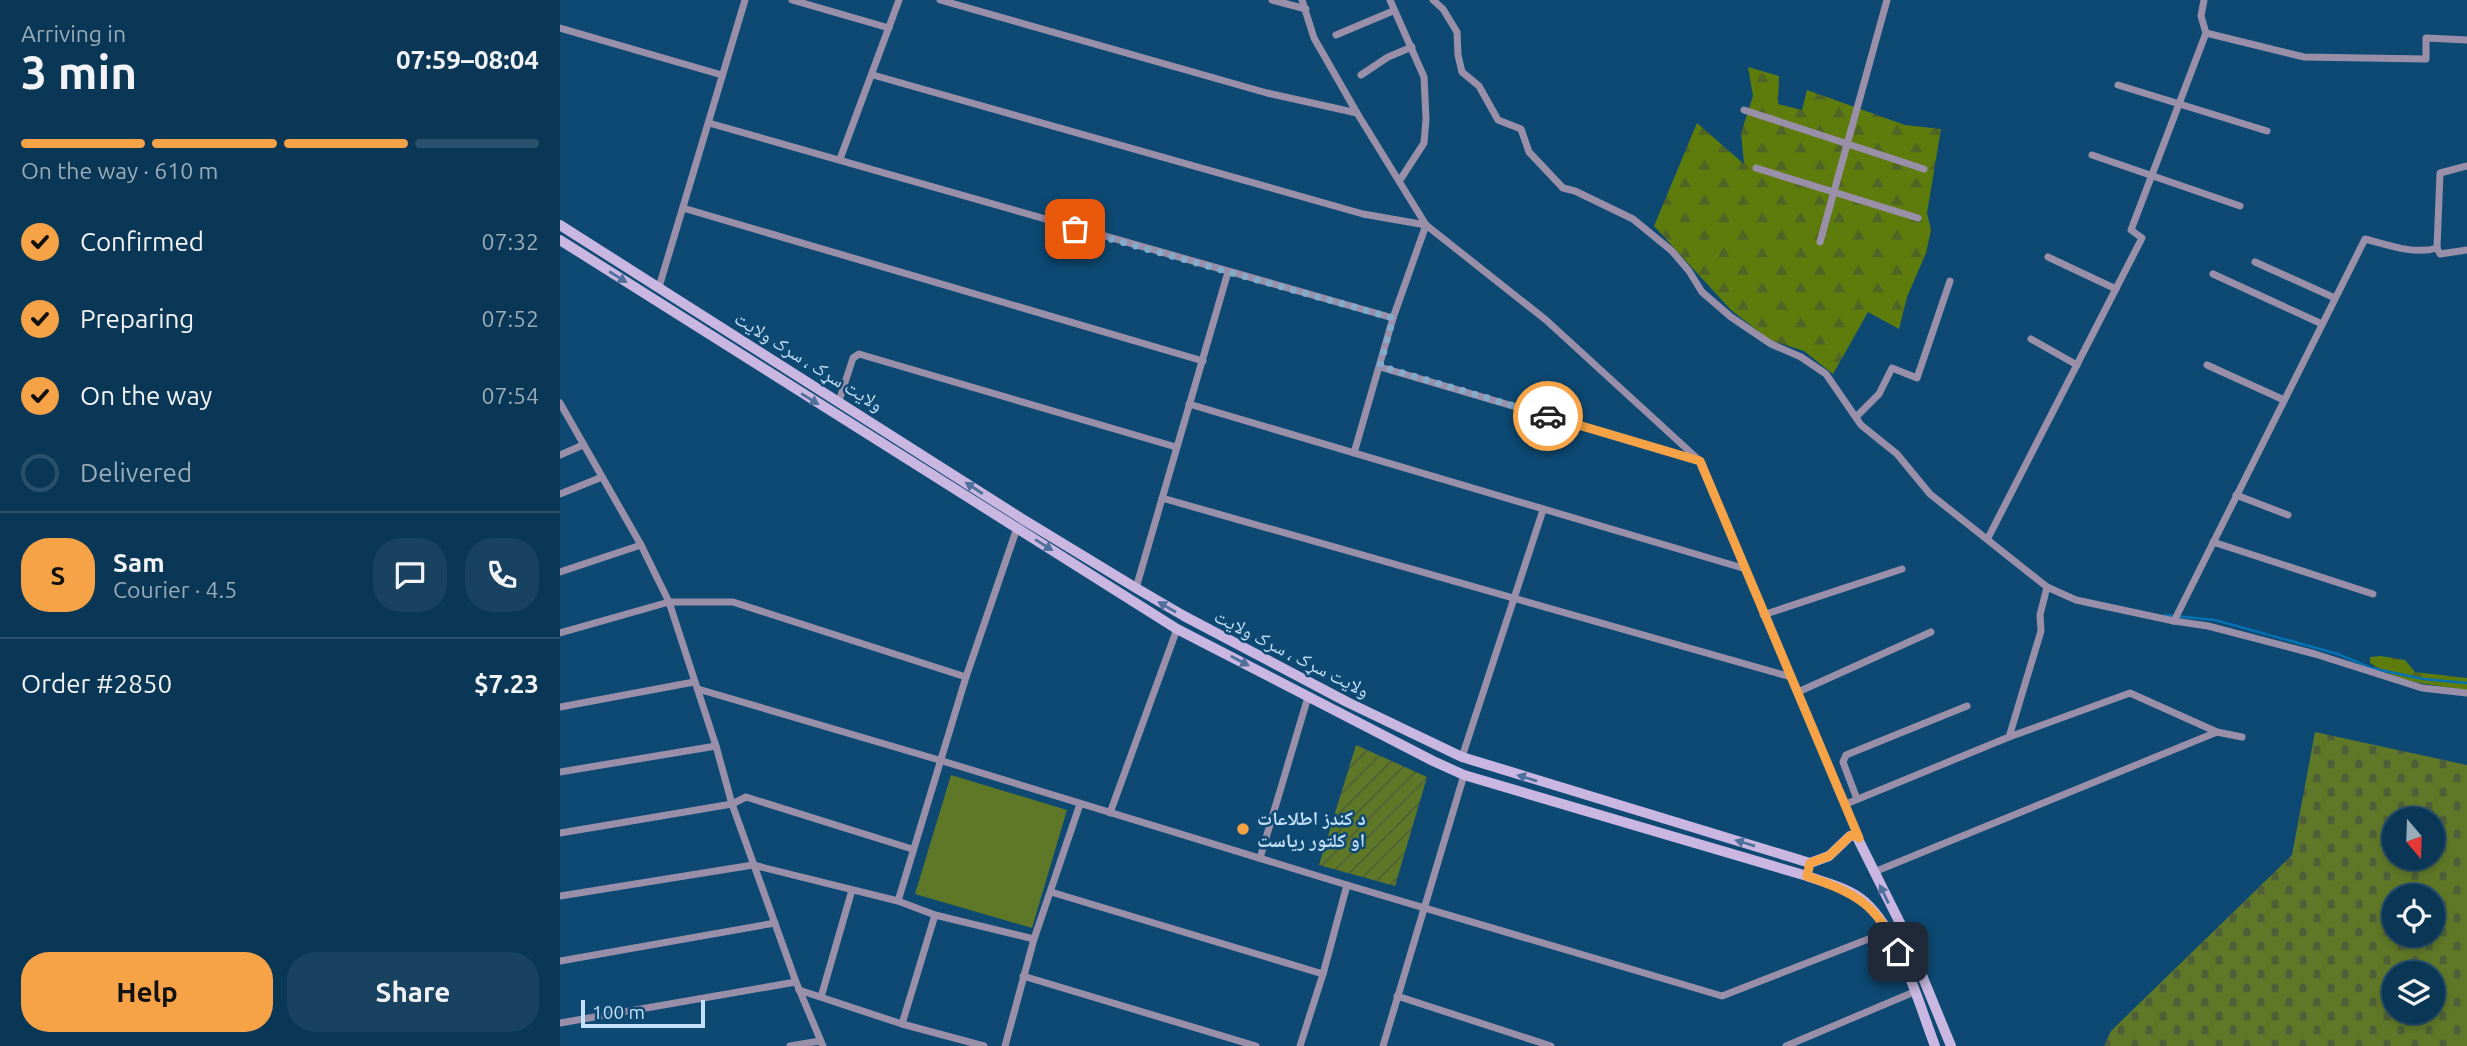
<!DOCTYPE html>
<meta charset="utf-8">
<style>
:root{--surface:#0a3756;--page:#184260;--text:#f1f3f6;--muted:#99acb9;--line:#2a516c;--accent:#f6a246}
body{margin:0;font-family:Ubuntu,"Noto Naskh Arabic",sans-serif;background:var(--page);color:var(--text);height:100vh;display:flex;flex-direction:column;font-size:26px;white-space:nowrap}
*{box-sizing:border-box;margin:0}
p{font-size:23px;color:var(--muted)}
.icon{flex:none;width:38px;height:38px;fill:none;stroke:currentColor;stroke-width:2;stroke-linecap:round;stroke-linejoin:round}
.map{position:relative;flex:1;overflow:hidden}
.sheet{display:flex;flex-direction:column;background:var(--surface);width:560px}
.sheet>*{flex:none}
.needle{width:46px;rotate:161deg}
.controls{position:absolute;left:1822px;top:807px;display:grid;gap:14px}
.controls a{display:grid;place-items:center;width:63px;height:63px;border-radius:50%;background:var(--surface);box-shadow:0 4px 10px #0003,0 0 0 2px var(--line);font-size:35px}
.scale{position:absolute;left:21px;bottom:18px;width:124px;box-sizing:border-box;padding-left:7px;border:4px solid #c4e0f9;border-top:0;font-size:19px;line-height:24px;white-space:nowrap;color:#c4e0f9;-webkit-text-stroke:5px #0d4973;paint-order:stroke}
.pin{position:absolute;display:grid;place-items:center;width:60px;height:60px;color:#fff;margin:-30px;border-radius:14px;box-shadow:0 4px 10px #0006}
.courier{position:absolute;display:grid;place-items:center;width:70px;height:70px;margin:-35px;border:5px solid #f6a246;border-radius:50%;background:#fff;color:#222;box-shadow:0 2px 9px #0007}
.head em{font-style:normal;font-weight:600}
.head div{display:flex;flex-direction:column-reverse}
.head{display:flex;align-items:center;justify-content:space-between;height:119px;padding:0 21px}
h1{font-size:46px;font-weight:600;line-height:52px}
.bar{display:grid;grid-template-columns:repeat(4,1fr);gap:10px 7px;align-content:center;height:84px;padding:0 21px}
.bar i{height:9px;border-radius:5px;background:var(--line)}
.bar .current{background:var(--accent)}
.bar p{grid-column:span 4}
.line{display:flex;align-items:center;gap:18px;padding:0 21px;border-top:2px solid var(--line)}
.line div{flex:1}
.round{display:grid;place-items:center;flex:none;width:74px;height:74px;border-radius:28px;background:var(--page)}
ol{padding:0 21px;list-style:none}
li{display:flex;align-items:center;gap:21px;height:77px}
li p{margin-inline-start:auto}
li .icon{padding:7px;border-radius:50%;background:var(--accent);color:#111;stroke-width:4}
li:last-child{color:var(--muted)}
li i{width:38px;height:38px;border:4px solid var(--line);border-radius:50%}
.primary-button{display:flex;gap:14px;margin-top:auto;padding:14px 21px}
.primary-button a{flex:1;height:80px;border-radius:28px;background:var(--accent);color:#111;font-size:28px;font-weight:600;line-height:80px;text-align:center}
.primary-button a+a{background:var(--page);color:var(--text)}
main{display:flex;flex:1;min-height:0}
.map>svg:first-child{display:block}
.forest{fill:url(#forest-firs)}
.cemetery{fill:url(#cemetery-stones);fill-rule:evenodd}
.park{fill:#5f7828}
.garden{fill:url(#garden-furrows)}
.lines{fill:none;stroke-linecap:round;stroke-linejoin:round}
.stream{stroke:#0571b3;stroke-width:2.5}
.street{stroke:#9a8fa9;stroke-width:7}
.secondary{stroke:#cab7e1;stroke-width:10}
.oneway{fill:#4f709a}
.done{stroke:#84abca;stroke-width:7;stroke-dasharray:0 12.6}
.route{stroke:#f6a246;stroke-width:9}
.poi-dot{fill:#f6a246;stroke:#0d4973;stroke-width:2.5}
.labels{text-anchor:middle;dominant-baseline:central;stroke-width:5;stroke-linejoin:round;paint-order:stroke}
.street-label{font-size:19px;fill:#c4e0f9;stroke:#0d4973}
.poi-label{font-size:19px;font-weight:bold;fill:#c4e0f9;stroke:#0d4973;text-anchor:start}
</style>
<main>
<section class="sheet">
<div class="head"><div><h1>3 min</h1><p>Arriving in</p></div><em>07:59–08:04</em></div>
<div class="bar"><i class="current"></i><i class="current"></i><i class="current"></i><i></i><p>On the way · 610 m</p></div>
<ol>
<li><svg class="icon" aria-label="check" viewBox="0 0 24 24"><path d="M5 12l5 5 9-10"/></svg>Confirmed<p>07:32</p></li>
<li><svg class="icon" aria-label="check" viewBox="0 0 24 24"><path d="M5 12l5 5 9-10"/></svg>Preparing<p>07:52</p></li>
<li><svg class="icon" aria-label="check" viewBox="0 0 24 24"><path d="M5 12l5 5 9-10"/></svg>On the way<p>07:54</p></li>
<li><i></i>Delivered</li>
</ol>
<div class="line" style="height:126px"><b class="round" style="background:var(--accent);color:#111">S</b><div><b>Sam</b><p>Courier · 4.5</p></div><a class="round"><svg class="icon" aria-label="chat" viewBox="0 0 24 24"><path d="M4 5h16v11H9l-5 4z"/></svg></a><a class="round"><svg class="icon" aria-label="phone" viewBox="0 0 24 24"><path d="M5 4h4l2 5-3 2q2 4 5 5l2-3 5 2v4C11 20 4 13 5 4z"/></svg></a></div>
<div class="line" style="height:91px"><div>Order #2850</div><b>$7.23</b></div>
<div class="primary-button"><a>Help</a><a>Share</a></div>
</section>
<div class="map">
<svg width="1907" height="1046" viewBox="0 0 1907 1046">
<defs>
<pattern id="forest-firs" width="22" height="20" patternUnits="userSpaceOnUse" patternTransform="scale(1.75)"><rect width="22" height="20" fill="#5e7c0c"/><path d="M5 1l3.5 6h-7zM16 11l3.5 6h-7z" fill="#506525"/></pattern>
<pattern id="cemetery-stones" width="16" height="16" patternUnits="userSpaceOnUse" patternTransform="scale(1.75)"><rect width="16" height="16" fill="#5f7828"/><path d="M2 7V4a2 2 0 0 1 4 0v3zM10 15v-3a2 2 0 0 1 4 0v3z" fill="#4f6038"/></pattern>
<pattern id="garden-furrows" width="10" height="10" patternUnits="userSpaceOnUse" patternTransform="scale(1.75)"><rect width="10" height="10" fill="#5f7828"/><path d="M-1 1l2-2M0 10L10 0M9 11l2-2" fill="none" stroke="#4f6038"/></pattern>
</defs>
<rect width="100%" height="100%" fill="#0d4973"/>
<!-- forest -->
<g class="forest">
<polygon points="1188,67 1219,76 1218,104 1242,110 1247,90 1345,125 1381,129 1367,213 1371,230 1366,253 1347,297 1339,329 1308,312 1273,374 1244,351 1210,340 1171,310 1094,226 1137,123 1184,164 1181,133 1193,96"/>
<path d="M1821,656l24,4 10,12 52,6v12c-35,-5 -68,-7 -97,-27v-6z"/>
</g>
<!-- cemetery -->
<path class="cemetery" d="M1755,732l152,33v281h-363l7,-15 181,-176zM1834,819h38v39h-38zM1834,896h38v38h-38zM1834,973h38v39h-38z"/>
<!-- park -->
<polygon class="park" points="391,775 507,810 472,928 355,894"/>
<!-- garden -->
<polygon class="garden" points="796,745 867,777 835,886 759,865"/>
<g class="lines">
<!-- stream -->
<polyline class="stream" points="1605,615 1655,620 1778,654 1811,668 1863,679 1907,683"/>
<!-- street -->
<g class="street">
<polyline points="232,0 329,28"/>
<polyline points="380,0 707,93 797,113"/>
<polyline points="712,0 746,9"/>
<polyline points="742,0 754,38 797,113 866,225 986,320 1140,461 1299,837"/>
<polyline points="830,0 864,77 866,119 864,143 840,180"/>
<polyline points="873,0 883,9 897,32 898,55 902,72 919,86 938,120 961,129 969,152 1003,188 1015,191 1073,219 1112,251 1129,271 1142,292 1171,317 1211,344 1241,357 1266,374 1301,425 1337,454 1370,494 1487,587 1516,600 1614,621 1648,626 1755,654 1862,688 1907,693"/>
<polyline points="0,28 162,75"/>
<polyline points="1646,33 1744,57 1866,59 1866,38 1907,40"/>
<polyline points="776,35 833,11"/>
<polyline points="313,75 803,214 866,225 833,318 794,453"/>
<polyline points="801,75 828,57 852,47"/>
<polyline points="1558,85 1707,131"/>
<polyline points="1184,110 1364,169"/>
<polyline points="149,123 833,318"/>
<polyline points="1532,155 1680,206"/>
<polyline points="280,159 339,0"/>
<polyline points="1196,168 1358,218"/>
<polyline points="123,208 643,361"/>
<polyline points="1260,242 1327,0"/>
<polyline points="1877,248 1880,254 1907,250"/>
<polyline points="1488,257 1556,289"/>
<polyline points="1695,262 1775,298"/>
<polyline points="1653,274 1762,324"/>
<polyline points="99,287 185,0"/>
<polyline points="1471,339 1517,365"/>
<polyline points="1647,365 1724,400"/>
<polyline points="820,367 1136,460"/>
<polyline points="279,401 293,358 299,354 616,447"/>
<polyline points="0,403 81,545 109,602 156,746 172,804 236,982 263,1046"/>
<polyline points="629,404 1186,569"/>
<polyline points="1297,416 1319,394 1332,368 1357,378 1390,281"/>
<polyline points="0,455 23,445"/>
<polyline points="0,494 42,477"/>
<polyline points="1676,495 1728,515"/>
<polyline points="602,498 1231,677"/>
<polyline points="1428,538 1582,238 1571,230 1646,33 1641,16 1644,0"/>
<polyline points="1653,542 1813,594"/>
<polyline points="0,572 81,545"/>
<polyline points="576,588 668,272"/>
<polyline points="1203,615 1342,569"/>
<path d="M1614,621l191,-382c23,6 49,16 72,9l3,-75 27,-7"/>
<polyline points="0,633 109,602 173,602 406,677"/>
<polyline points="138,689 379,760 787,885 1162,996 1329,931"/>
<polyline points="1238,692 1371,632"/>
<polyline points="0,707 134,682"/>
<polyline points="1449,737 1481,631 1480,615 1487,587"/>
<polyline points="902,757 983,510"/>
<polyline points="0,772 156,746"/>
<polyline points="1297,799 1283,762 1286,755 1407,706"/>
<polyline points="1286,804 1449,737 1570,693 1657,732 1682,737"/>
<polyline points="550,813 617,629"/>
<polyline points="0,833 172,804 186,797 352,849"/>
<polyline points="700,858 748,697"/>
<polyline points="1314,872 1657,732"/>
<polyline points="491,892 763,974"/>
<polyline points="0,896 193,865 338,901 375,915 474,939"/>
<polyline points="338,901 406,677 457,528"/>
<polyline points="0,961 215,923"/>
<polyline points="463,976 696,1046"/>
<polyline points="239,990 342,1024 424,1046"/>
<polyline points="837,996 991,1046"/>
<polyline points="261,997 292,890"/>
<polyline points="0,1023 236,982"/>
<polyline points="342,1024 375,915"/>
<polyline points="230,1046 260,1041"/>
<polyline points="445,1046 474,939 520,804"/>
<polyline points="740,1046 763,974 787,885"/>
<polyline points="823,1046 904,775"/>
<polyline points="1226,1046 1354,992"/>
</g>
<!-- secondary -->
<g class="secondary">
<polyline points="0,225 464,520 576,588 624,616 787,702 902,757 1250,863 1269,856 1290,836 1296,835 1343,929 1391,1046"/>
<path d="M0,240l617,389 256,132 31,14 343,101c19,7 43,12 58,26 34,30 54,102 70,144"/>
</g>
</g>
<!-- one-way arrows -->
<defs><path id="oneway-solid" d="M-6-.8H1V-3.2L6.5 0L1 3.2V.8H-6Z" transform="scale(1.75)"/></defs>
<g class="oneway">
<use href="#oneway-solid" transform="translate(58 277) rotate(32)"/>
<use href="#oneway-solid" transform="translate(250 399) rotate(32)"/>
<use href="#oneway-solid" transform="translate(414 488) rotate(-147)"/>
<use href="#oneway-solid" transform="translate(484 545) rotate(32)"/>
<use href="#oneway-solid" transform="translate(607 607) rotate(-150)"/>
<use href="#oneway-solid" transform="translate(680 661) rotate(28)"/>
<use href="#oneway-solid" transform="translate(967 778) rotate(-163)"/>
<use href="#oneway-solid" transform="translate(1185 843) rotate(-163)"/>
<use href="#oneway-solid" transform="translate(1324 894) rotate(-116)"/>
</g>
<g class="lines">
<!-- done -->
<polyline class="done" points="515,229 833,318 820,366 988,416"/>
<!-- route -->
<path class="route" d="M988,416l152,45 159,377 -3,-3 -6,1 -21,20 -19,7 -3,13c47,17 70,27 91,76"/>
</g>
<!-- markers -->
<circle class="poi-dot" cx="683" cy="829" r="7"/>
<g class="labels">
<!-- street labels -->
<g class="street-label">
<text transform="translate(249 361) rotate(32)">ولایت سړک ، سرک ولایت</text>
<text transform="translate(732 653) rotate(27)">ولایت سړک ، سرک ولایت</text>
</g>
<!-- poi labels -->
<g class="poi-label">
<text x="697" y="818">د کندز اطلاعات<tspan x="697" dy="22">او کلتور ریاست</tspan></text>
</g>
</g>
</svg>
<div class="controls">
<a><svg class="needle" viewBox="-14 -14 28 28"><path d="M0-13l5 13h-10z" fill="#e53935"/><path d="M0 13l5-13h-10z" fill="#99acb9"/></svg></a>
<a><svg class="icon" aria-label="locate" viewBox="0 0 24 24"><circle cx="12" cy="12" r="6"/><path d="M12 2v4M12 18v4M2 12h4M18 12h4"/></svg></a>
<a><svg class="icon" aria-label="layers" viewBox="0 0 24 24"><path d="M12 4l9 5-9 5-9-5zM3 14l9 5 9-5"/></svg></a>
</div>
<div class="scale">100 m</div>
<div class="pin" style="left:515px;top:229px;background:#ea580c"><svg class="icon" aria-label="bag" viewBox="0 0 24 24"><path d="M5 8h14l-1 12H6zM9 8a3 3 0 0 1 6 0"/></svg></div>
<div class="pin" style="left:1338px;top:952px;background:#1f2937"><svg class="icon" aria-label="home" viewBox="0 0 24 24"><path d="M3 11l9-7 9 7M6 9v11h12V9"/></svg></div>
<div class="courier" style="left:988px;top:416px"><svg class="icon" aria-label="car" viewBox="0 0 24 24"><path d="M5 17H2v-5l4-1 3-4h7l3 4 3 1v5h-3M9 17h6M6 11h13"/><circle cx="7" cy="17" r="2"/><circle cx="17" cy="17" r="2"/></svg></div>
</div>
</main>
